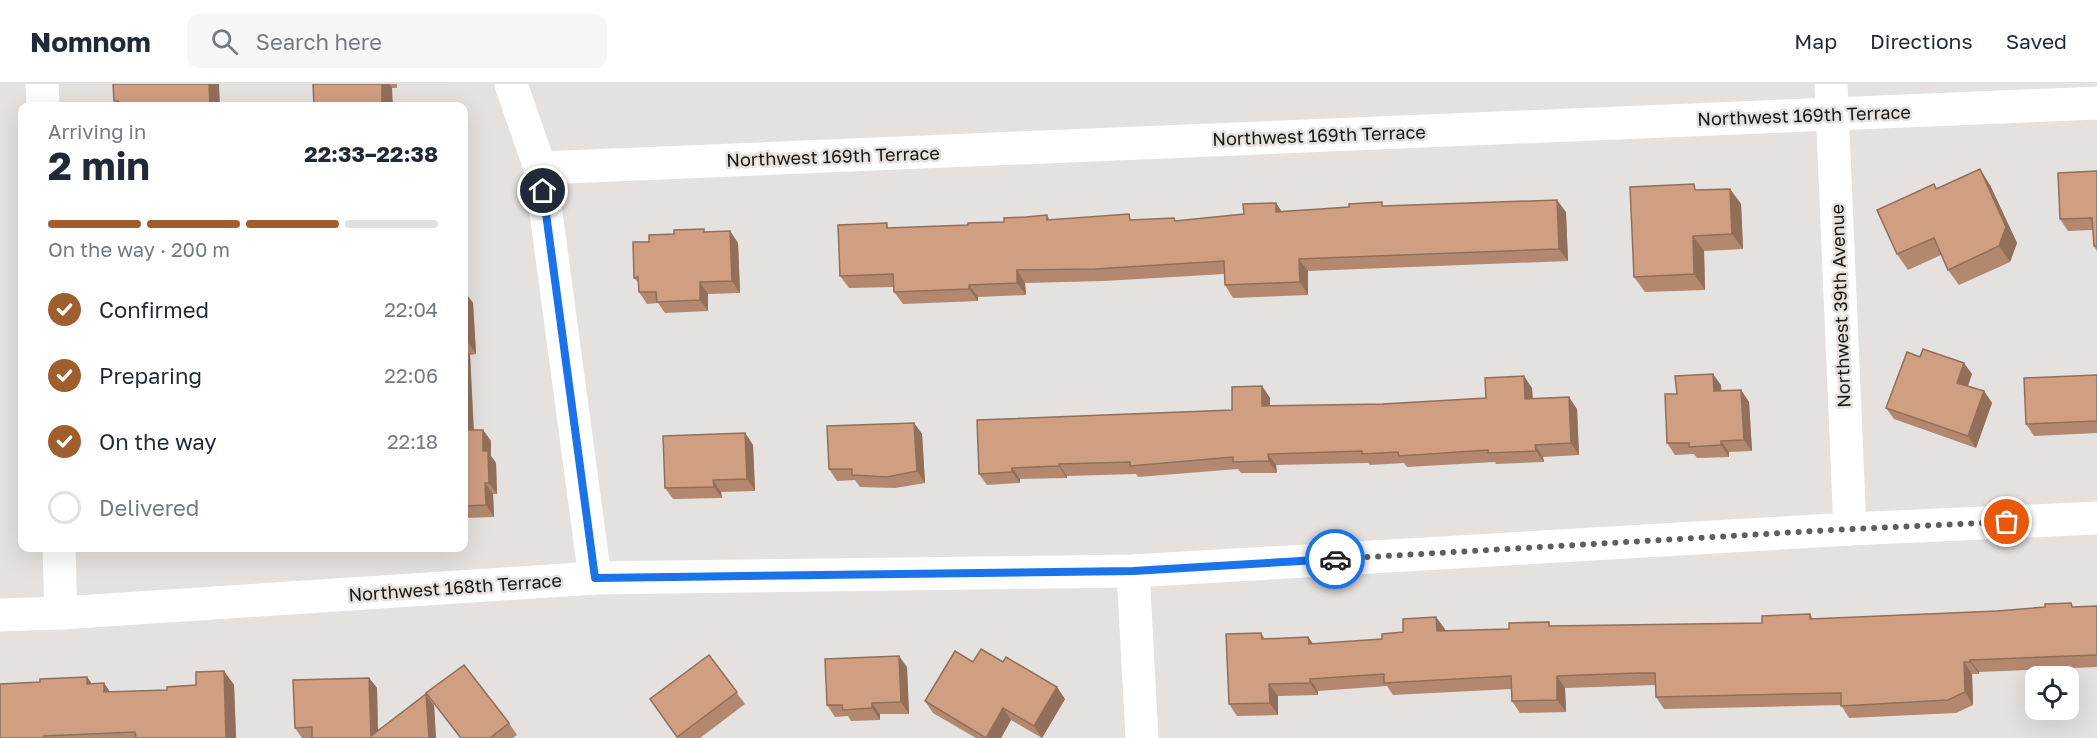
<!DOCTYPE html>
<meta charset="utf-8">
<style>
:root{--surface:#fff;--page:#f6f6f7;--text:#1f2937;--muted:#747a83;--line:#e0e1e3;--accent:#a15e2d}
body{margin:0;font-family:"Golos Text",sans-serif;background:var(--page);color:var(--text);height:100vh;display:flex;flex-direction:column;font-size:22px;white-space:nowrap}
*{box-sizing:border-box;margin:0}
p{font-size:20px;color:var(--muted)}
.icon{flex:none;width:33px;height:33px;fill:none;stroke:currentColor;stroke-width:2;stroke-linecap:round;stroke-linejoin:round}
.map{position:relative;flex:1;overflow:hidden}
.drawer{position:absolute;left:18px;top:18px;width:450px;height:450px;display:flex;flex-direction:column;background:var(--surface);border-radius:12px;box-shadow:0 6px 24px #0002}
.drawer>*{flex:none}
.buttons{position:absolute;left:2025px;top:582px;display:grid;gap:12px}
.buttons a{display:grid;place-items:center;width:54px;height:54px;border-radius:12px;background:var(--surface);box-shadow:0 6px 24px #0002;font-size:30px}
.pin{position:absolute;display:grid;place-items:center;width:51px;height:51px;color:#fff;margin:-26px;border:3px solid #fff;border-radius:50%;box-shadow:0 2px 6px #0007}
.courier{position:absolute;display:grid;place-items:center;width:60px;height:60px;margin:-30px;border:4px solid #1a73e8;border-radius:50%;background:#fff;color:#222;box-shadow:0 2px 8px #0007}
.overview em{font-style:normal;font-weight:700}
.overview div{display:flex;flex-direction:column-reverse}
.overview{display:flex;align-items:center;justify-content:space-between;height:102px;padding:0 30px}
h1{font-size:39px;font-weight:700;line-height:45px}
.bar{display:grid;grid-template-columns:repeat(4,1fr);gap:9px 6px;align-content:center;height:72px;padding:0 30px}
.bar i{height:8px;border-radius:4px;background:var(--line)}
.bar .selected{background:var(--accent)}
.bar p{grid-column:span 4}
ol{padding:0 30px;list-style:none}
li{display:flex;align-items:center;gap:18px;height:66px}
li p{margin-inline-start:auto}
li .icon{padding:6px;border-radius:50%;background:var(--accent);color:#fff;stroke-width:4}
li:last-child{color:var(--muted)}
li i{width:33px;height:33px;border:3px solid var(--line);border-radius:50%}
header{display:flex;align-items:center;gap:36px;box-sizing:border-box;height:84px;padding:0 30px;background:var(--surface);border-bottom:2px solid var(--line)}
header strong{font-size:28px}
nav{display:flex;gap:33px;margin-inline-start:auto;font-size:21px}
.search{width:420px;height:54px;background:var(--page);display:flex;align-items:center;gap:15px;box-sizing:border-box;padding:0 21px;border-radius:12px;color:var(--muted);font-size:22px}
.map>svg:first-child{display:block}
.lines{fill:none;stroke-linecap:round;stroke-linejoin:round}
.street{stroke:#fff;stroke-width:33}
.wall{fill:#b3886f}
.shaded-wall{fill:#926f5a}
.building{fill:#d09e81;stroke:#926f5a;stroke-width:1.5}
.done{stroke:#605e5d;stroke-width:6;stroke-dasharray:0 10.8}
.route{stroke:#1a73e8;stroke-width:8}
.labels{text-anchor:middle;dominant-baseline:central;stroke-width:5;stroke-linejoin:round;paint-order:stroke}
.street-label{font-size:18px;fill:#191817;stroke:#e4e1de}
</style>
<header>
<strong>Nomnom</strong>
<div class="search"><svg class="icon" aria-label="search" viewBox="0 0 24 24"><circle cx="10" cy="10" r="6"/><path d="M15 15l6 6"/></svg>Search here</div>
<nav><a>Map</a><a>Directions</a><a>Saved</a></nav>
</header>
<div class="map">
<svg width="2097" height="654" viewBox="0 0 2097 654">
<rect width="100%" height="100%" fill="#e4e1de"/>
<g class="lines">
<!-- street -->
<g class="street">
<polyline points="42,0 43,22"/>
<polyline points="511,0 540,84 595,494"/>
<polyline points="1831,0 1850,445"/>
<polyline points="540,84 2097,19"/>
<polyline points="59,464 61,529"/>
<polyline points="1133,487 1142,654"/>
<polyline points="0,531 61,529 595,494 1133,487 1850,445 2097,434"/>
</g>
</g>
<!-- wall -->
<g class="wall">
<polygon points="313,0 397,0 397,4 392,4"/>
<polygon points="2097,87 2097,167 2094,162 2093,146 2068,147 2060,135"/>
<polygon points="1990,101 2017,159 2010,178 1959,201 1948,186 1941,171 1908,186 1897,170 1937,104"/>
<polygon points="1730,105 1741,120 1743,165 1704,167 1705,206 1645,208 1634,193 1698,106"/>
<polygon points="1276,119 1281,127 1384,122 1566,128 1568,177 1308,187 1308,211 1233,214 1225,201 1224,190 1104,197 1025,199 1026,211 978,213 978,217 903,220 894,208 894,203 849,204 840,192 890,144 968,141 1004,138 1047,131 1050,136 1177,137 1244,130"/>
<polygon points="730,147 738,159 740,209 708,210 708,227 665,229 658,219 647,220 639,208 639,199 634,194 706,148"/>
<polygon points="464,208 465,208 473,219 476,270 470,271 474,346 483,346 491,357 491,372 496,379 497,410 493,410 494,433 464,434"/>
<polygon points="1972,290 1968,302 1984,307 1992,319 1976,364 1894,335 1886,324"/>
<polygon points="2097,291 2097,349 2034,352 2026,340"/>
<polygon points="1721,301 1721,307 1741,306 1749,318 1752,367 1729,368 1729,373 1697,374 1694,370 1675,371 1667,359 1677,310"/>
<polygon points="1262,302 1270,314 1270,322 1383,320 1486,314 1532,304 1533,315 1577,325 1579,371 1543,373 1544,378 1496,380 1495,378 1407,383 1404,379 1370,381 1368,379 1276,381 1277,389 1241,389 1238,385 1138,393 1136,390 1067,392 1067,394 1020,395 1020,399 987,401 979,390 1232,326"/>
<polygon points="914,339 922,350 925,399 895,404 860,403 855,396 837,397 829,385"/>
<polygon points="745,349 753,361 755,407 721,408 722,414 673,415 665,404"/>
<polygon points="2097,522 2097,583 1979,588 1979,590 1972,590 1973,621 1956,629 1849,634 1841,621 1664,625 1656,613 1656,601 1565,604 1566,628 1520,629 1512,617 1511,605 1393,611 1387,602 1318,607 1318,611 1278,612 1278,631 1237,632 1229,620 1261,549 1265,555 1308,553 1313,560 1382,555 1403,548 1445,545 1445,547 1509,545 1552,542 1762,539 1810,530 1813,535"/>
<polygon points="709,571 745,620 700,654 678,654 650,615"/>
<polygon points="973,578 1065,615 1042,654 1011,636 1001,654 976,654 933,629 925,617"/>
<polygon points="907,583 909,630 880,630 880,636 851,637 848,632 835,633 827,621"/>
<polygon points="224,587 234,601 236,654 0,654 87,593 92,600 104,599 110,608 167,606 196,601"/>
<polygon points="369,594 377,604 378,646 434,621 436,654 302,654 295,644"/>
<polygon points="426,609 509,639 517,651 513,654 460,654"/>
</g>
<!-- shaded-wall -->
<g class="shaded-wall">
<polygon points="209,0 219,0 220,22 210,22"/>
<polygon points="382,0 389,0 392,4 393,22 382,22"/>
<polygon points="1980,85 1990,101 2017,159 2010,178 1999,162"/>
<polygon points="1730,105 1741,120 1743,165 1732,150"/>
<polygon points="1557,116 1566,128 1568,177 1559,165"/>
<polygon points="1276,119 1284,131 1276,128"/>
<polygon points="730,147 738,159 740,209 732,197"/>
<polygon points="1693,152 1704,167 1705,206 1694,190"/>
<polygon points="1299,175 1308,187 1308,211 1300,198"/>
<polygon points="1017,186 1025,199 1026,211 1017,199"/>
<polygon points="700,198 708,210 708,227 700,216"/>
<polygon points="969,201 978,213 978,217 969,205"/>
<polygon points="465,208 473,219 476,270 468,258"/>
<polygon points="464,262 470,271 474,358 466,346 464,294"/>
<polygon points="1964,279 1972,290 1965,310 1957,299"/>
<polygon points="1713,290 1721,301 1722,319 1714,307"/>
<polygon points="1524,292 1532,304 1533,327 1525,315"/>
<polygon points="1262,302 1270,314 1270,334 1262,322"/>
<polygon points="1741,306 1749,318 1752,367 1744,356"/>
<polygon points="1984,307 1992,319 1976,364 1968,352"/>
<polygon points="1569,313 1577,325 1579,371 1571,359"/>
<polygon points="914,339 922,350 925,399 917,387"/>
<polygon points="483,346 491,357 491,372 496,379 497,410 489,399 483,367"/>
<polygon points="745,349 753,361 755,407 747,395"/>
<polygon points="1721,357 1729,368 1729,373 1721,361"/>
<polygon points="1535,361 1543,373 1544,378 1536,367"/>
<polygon points="1268,370 1276,381 1277,389 1269,377"/>
<polygon points="1059,380 1067,392 1067,394 1059,382"/>
<polygon points="1012,384 1020,395 1020,399 1012,388"/>
<polygon points="713,396 721,408 722,414 714,403"/>
<polygon points="485,399 493,410 494,433 486,421"/>
<polygon points="1436,533 1445,545 1445,559 1437,547"/>
<polygon points="1308,553 1317,565 1309,560"/>
<polygon points="899,572 907,583 909,630 901,618"/>
<polygon points="1970,576 1979,588 1979,590 1970,578"/>
<polygon points="1964,578 1972,590 1973,621 1965,608"/>
<polygon points="224,587 234,601 236,654 226,654"/>
<polygon points="1557,592 1565,604 1566,628 1557,616"/>
<polygon points="87,593 97,607 87,600"/>
<polygon points="369,594 377,604 378,654 371,652"/>
<polygon points="1310,595 1318,607 1318,611 1310,599"/>
<polygon points="104,599 114,614 104,608"/>
<polygon points="1269,600 1278,612 1278,631 1270,619"/>
<polygon points="1057,603 1065,615 1042,654 1034,642"/>
<polygon points="426,610 434,621 436,654 429,654"/>
<polygon points="872,619 880,630 880,636 872,624"/>
<polygon points="1003,624 1011,636 1001,654 986,654"/>
</g>
<!-- building -->
<g class="building">
<polygon points="113,0 209,0 210,22 118,22 118,17 114,17"/>
<polygon points="313,0 382,0 382,22 314,22"/>
<polygon points="1980,85 2006,143 1999,162 1948,186 1934,154 1897,170 1877,126 1934,100 1936,105"/>
<polygon points="2097,87 2097,162 2094,162 2092,134 2060,135 2058,89"/>
<polygon points="1694,100 1695,106 1730,105 1732,150 1693,152 1694,190 1634,193 1630,103"/>
<polygon points="1557,116 1559,165 1299,175 1300,198 1225,201 1224,177 1095,185 1017,186 1017,199 969,201 969,205 894,208 893,190 840,192 838,141 887,139 887,144 968,141 968,139 1004,138 1004,134 1026,133 1047,131 1047,136 1129,130 1130,136 1174,134 1175,137 1244,130 1243,120 1276,119 1276,128 1349,123 1349,120 1382,118 1382,122"/>
<polygon points="704,145 704,148 730,147 732,197 700,198 700,216 657,218 656,208 639,208 638,193 634,194 633,158 649,158 649,151 674,150 674,146"/>
<polygon points="464,208 465,208 468,258 464,259"/>
<polygon points="1923,265 1964,279 1957,299 1984,307 1968,352 1886,324 1907,268 1920,273"/>
<polygon points="1713,290 1714,307 1741,306 1744,356 1721,357 1721,361 1689,363 1689,359 1667,359 1665,310 1677,310 1675,292"/>
<polygon points="2097,291 2097,337 2026,340 2024,294"/>
<polygon points="1524,292 1525,315 1569,313 1571,359 1535,361 1536,367 1488,369 1488,366 1399,372 1398,368 1362,370 1362,367 1268,370 1269,377 1233,378 1233,373 1130,382 1130,378 1059,380 1059,382 1012,384 1012,388 979,390 977,336 1232,326 1232,303 1262,302 1262,322 1383,320 1486,314 1485,294"/>
<polygon points="464,294 466,346 483,346 483,367 488,367 489,399 485,399 486,421 464,422"/>
<polygon points="914,339 917,387 887,393 852,391 852,385 829,385 827,342"/>
<polygon points="745,349 747,395 713,396 714,403 665,404 663,352"/>
<polygon points="2071,519 2072,523 2097,522 2097,571 1970,576 1970,578 1964,578 1965,608 1948,616 1841,622 1841,609 1656,613 1655,589 1639,589 1557,592 1557,616 1512,617 1511,592 1384,599 1384,590 1310,595 1310,599 1269,600 1270,619 1229,620 1226,550 1261,549 1262,555 1308,553 1309,560 1382,555 1382,550 1403,548 1403,535 1436,533 1437,547 1509,545 1509,539 1549,538 1549,542 1762,539 1762,532 1810,530 1810,535 1997,527 2045,523 2045,520"/>
<polygon points="981,565 1003,578 1006,573 1057,603 1034,642 1003,624 986,654 925,617 955,567 973,578"/>
<polygon points="709,571 737,608 677,653 650,615"/>
<polygon points="899,572 901,618 872,619 872,624 843,626 842,621 827,621 825,575"/>
<polygon points="464,581 509,639 490,654 461,654 426,609"/>
<polygon points="224,587 226,654 136,654 135,648 44,652 44,654 0,654 0,600 40,598 40,595 87,593 87,600 104,599 104,608 167,606 167,603 196,601 196,588"/>
<polygon points="369,594 371,652 426,610 429,654 312,654 312,643 295,644 293,596"/>
</g>
<g class="lines">
<!-- done -->
<polyline class="done" points="1335,475 1850,445 2007,438"/>
<!-- route -->
<polyline class="route" points="543,107 595,494 1133,487 1335,475"/>
</g>
<g class="labels">
<!-- street labels -->
<g class="street-label">
<text transform="translate(1804 31) rotate(-2)">Northwest 169th Terrace</text>
<text transform="translate(1319 51) rotate(-2)">Northwest 169th Terrace</text>
<text transform="translate(833 72) rotate(-2)">Northwest 169th Terrace</text>
<text transform="translate(1840 222) rotate(-92)">Northwest 39th Avenue</text>
<text transform="translate(455 503) rotate(-4)">Northwest 168th Terrace</text>
</g>
</g>
</svg>
<div class="buttons">
<a><svg class="icon" aria-label="locate" viewBox="0 0 24 24"><circle cx="12" cy="12" r="6"/><path d="M12 2v4M12 18v4M2 12h4M18 12h4"/></svg></a>
</div>
<div class="pin" style="left:2007px;top:438px;background:#ea580c"><svg class="icon" aria-label="bag" viewBox="0 0 24 24"><path d="M5 8h14l-1 12H6zM9 8a3 3 0 0 1 6 0"/></svg></div>
<div class="pin" style="left:543px;top:107px;background:#1f2937"><svg class="icon" aria-label="home" viewBox="0 0 24 24"><path d="M3 11l9-7 9 7M6 9v11h12V9"/></svg></div>
<div class="courier" style="left:1335px;top:475px"><svg class="icon" aria-label="car" viewBox="0 0 24 24"><path d="M5 17H2v-5l4-1 3-4h7l3 4 3 1v5h-3M9 17h6M6 11h13"/><circle cx="7" cy="17" r="2"/><circle cx="17" cy="17" r="2"/></svg></div>
<section class="drawer">
<div class="overview"><div><h1>2 min</h1><p>Arriving in</p></div><em>22:33–22:38</em></div>
<div class="bar"><i class="selected"></i><i class="selected"></i><i class="selected"></i><i></i><p>On the way · 200 m</p></div>
<ol>
<li><svg class="icon" aria-label="check" viewBox="0 0 24 24"><path d="M5 12l5 5 9-10"/></svg>Confirmed<p>22:04</p></li>
<li><svg class="icon" aria-label="check" viewBox="0 0 24 24"><path d="M5 12l5 5 9-10"/></svg>Preparing<p>22:06</p></li>
<li><svg class="icon" aria-label="check" viewBox="0 0 24 24"><path d="M5 12l5 5 9-10"/></svg>On the way<p>22:18</p></li>
<li><i></i>Delivered</li>
</ol>
</section>
</div>
